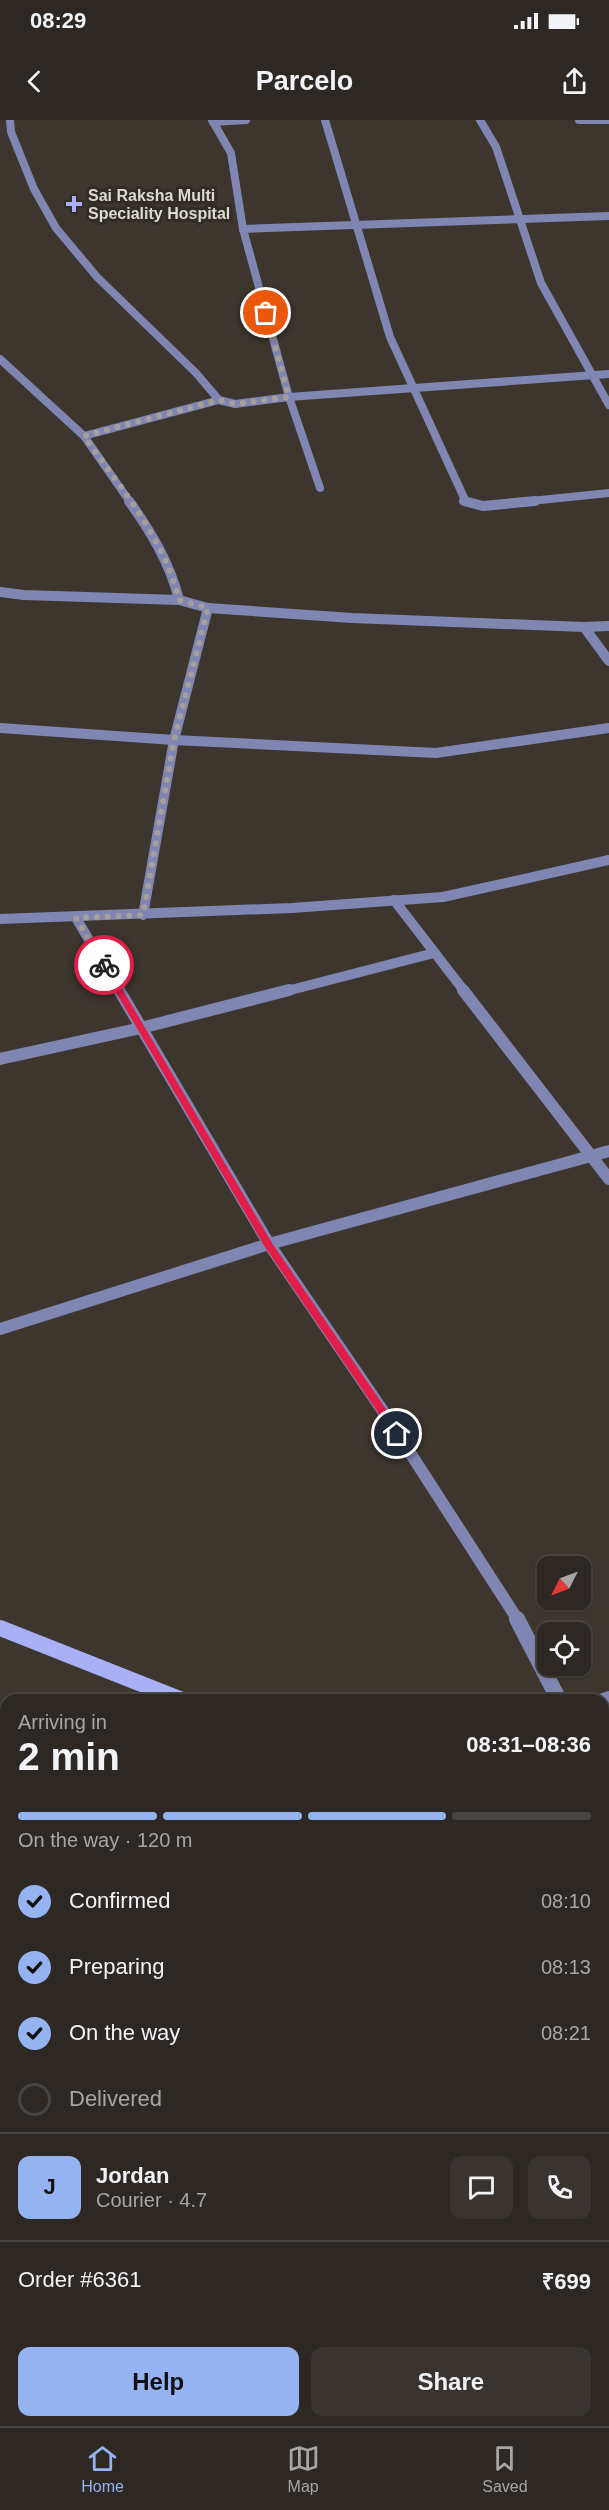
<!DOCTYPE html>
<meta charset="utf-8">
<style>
:root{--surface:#2d2823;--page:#393430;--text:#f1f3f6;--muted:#a7a6a6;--line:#484441;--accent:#95b2f1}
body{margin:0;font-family:Arial,sans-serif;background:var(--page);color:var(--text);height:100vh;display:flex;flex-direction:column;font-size:22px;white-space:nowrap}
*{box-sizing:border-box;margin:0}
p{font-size:20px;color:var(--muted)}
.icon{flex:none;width:33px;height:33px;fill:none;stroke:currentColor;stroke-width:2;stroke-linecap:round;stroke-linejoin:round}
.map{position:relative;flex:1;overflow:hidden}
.drawer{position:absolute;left:0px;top:1574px;width:609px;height:734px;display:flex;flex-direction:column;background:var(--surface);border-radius:18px 18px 0 0;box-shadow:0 2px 4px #0004,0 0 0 2px var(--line)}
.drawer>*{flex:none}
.needle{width:39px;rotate:228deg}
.controls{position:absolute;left:537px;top:1436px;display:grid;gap:12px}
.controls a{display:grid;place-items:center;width:54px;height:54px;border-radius:12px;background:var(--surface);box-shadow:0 2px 4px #0004,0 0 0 2px var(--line);font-size:30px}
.pin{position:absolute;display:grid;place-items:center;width:51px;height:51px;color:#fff;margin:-26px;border:3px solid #fff;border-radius:50%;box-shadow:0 2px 6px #0007}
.courier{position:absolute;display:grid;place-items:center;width:60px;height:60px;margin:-30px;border:4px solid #e11d48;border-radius:50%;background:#fff;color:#222;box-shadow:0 2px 8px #0007}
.overview em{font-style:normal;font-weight:700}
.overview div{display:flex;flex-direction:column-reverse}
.overview{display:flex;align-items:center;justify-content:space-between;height:102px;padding:0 18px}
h1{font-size:39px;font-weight:700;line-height:45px}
.bar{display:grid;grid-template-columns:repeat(4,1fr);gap:9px 6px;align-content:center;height:72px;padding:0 18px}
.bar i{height:8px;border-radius:4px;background:var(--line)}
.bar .selected{background:var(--accent)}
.bar p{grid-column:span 4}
.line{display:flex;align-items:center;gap:15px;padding:0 18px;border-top:2px solid var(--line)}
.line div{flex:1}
.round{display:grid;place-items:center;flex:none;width:63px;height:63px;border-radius:12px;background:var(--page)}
ol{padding:0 18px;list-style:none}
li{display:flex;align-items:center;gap:18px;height:66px}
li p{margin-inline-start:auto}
li .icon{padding:6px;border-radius:50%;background:var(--accent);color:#111;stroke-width:4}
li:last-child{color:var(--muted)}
li i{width:33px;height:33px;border:3px solid var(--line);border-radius:50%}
.button{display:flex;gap:12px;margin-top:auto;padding:12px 18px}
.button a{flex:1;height:69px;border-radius:12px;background:var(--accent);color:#111;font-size:24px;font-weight:700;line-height:69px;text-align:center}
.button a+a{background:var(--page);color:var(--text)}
.status{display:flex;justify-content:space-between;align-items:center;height:42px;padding:0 30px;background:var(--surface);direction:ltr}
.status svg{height:16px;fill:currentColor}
header{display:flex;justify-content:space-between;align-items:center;height:78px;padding:0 18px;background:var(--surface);font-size:27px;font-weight:700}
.dock{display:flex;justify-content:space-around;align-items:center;height:84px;border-top:2px solid var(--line);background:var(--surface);font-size:16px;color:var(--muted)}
.dock a{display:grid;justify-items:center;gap:3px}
.dock .selected{color:var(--accent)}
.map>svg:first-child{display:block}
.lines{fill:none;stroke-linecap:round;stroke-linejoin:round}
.street-far3{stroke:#8185b1;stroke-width:8}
.street-far2{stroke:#8185b1;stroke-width:10}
.street-far1{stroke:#8185b1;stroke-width:12}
.street{stroke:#8185b1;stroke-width:16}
.secondary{stroke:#aab0f6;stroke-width:16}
.route{fill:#e11d48}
.done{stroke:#a5a09b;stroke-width:6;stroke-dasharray:0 10.8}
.poi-dot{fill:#aab0fb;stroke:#312c26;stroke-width:2}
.labels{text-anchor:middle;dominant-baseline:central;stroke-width:6;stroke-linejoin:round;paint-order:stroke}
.far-poi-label{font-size:16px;font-weight:bold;fill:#ddd9d5;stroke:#312c26;text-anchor:start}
</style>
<div class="status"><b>08:29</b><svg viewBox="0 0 49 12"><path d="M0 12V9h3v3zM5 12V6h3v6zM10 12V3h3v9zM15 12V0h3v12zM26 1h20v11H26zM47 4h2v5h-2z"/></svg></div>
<header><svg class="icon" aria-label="back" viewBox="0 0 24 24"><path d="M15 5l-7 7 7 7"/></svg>Parcelo<svg class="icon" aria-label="share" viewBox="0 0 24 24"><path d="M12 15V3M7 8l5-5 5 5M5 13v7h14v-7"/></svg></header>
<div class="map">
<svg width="609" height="2306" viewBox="0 0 609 2306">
<rect width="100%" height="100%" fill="#3c362f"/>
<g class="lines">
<!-- street-far3 -->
<g class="street-far3">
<polyline points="10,0 11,12 34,69 56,108 97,157 196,253 219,280 235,284 289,277 609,254"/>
<polyline points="212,0 231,33 243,109 289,277 320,368"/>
<polyline points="325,0 390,217 466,382"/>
<polyline points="480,0 496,27 541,163 609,285"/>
<polyline points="579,0 609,0"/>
<polyline points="213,2 246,0"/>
<polyline points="243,109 609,96"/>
<polyline points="0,239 84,316 130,382"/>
<polyline points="84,316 219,280"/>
<polyline points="521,382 609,373"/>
</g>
<!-- street-far2 -->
<g class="street-far2">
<path d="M129,381c22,31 41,62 50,99l29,8 -34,132 -31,175"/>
<polyline points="464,381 483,386 535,381"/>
<polyline points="0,472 24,475 179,480"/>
<polyline points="208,488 352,498 584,507 609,541"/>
<polyline points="584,507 609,506"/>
<polyline points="0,608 174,620 436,633 609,608"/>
<polyline points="394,780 465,872"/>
<polyline points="76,798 120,872"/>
<polyline points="0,799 292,788 443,777 609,740"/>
<polyline points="283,872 434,833"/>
</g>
<!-- street-far1 -->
<g class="street-far1">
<polyline points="119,870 269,1124 385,1294 518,1500"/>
<polyline points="463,870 609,1059"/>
<polyline points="0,939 141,908 289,870"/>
<polyline points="0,1209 269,1124 609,1031"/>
</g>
<!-- street -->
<g class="street">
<polyline points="517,1499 559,1580"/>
<polyline points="603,1581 609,1579"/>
<polyline points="603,2024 609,2021"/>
<polyline points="0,2159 6,2172"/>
<polyline points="64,2301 67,2306"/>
<polyline points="76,2306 86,2301"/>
</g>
<!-- secondary -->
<g class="secondary">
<polyline points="0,1508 182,1580"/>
<polyline points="603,1765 609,1768"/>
</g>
</g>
<!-- route -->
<polygon class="route" points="101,843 108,845 272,1123 401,1311 401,1316 394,1316 265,1127 100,845"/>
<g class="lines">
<!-- done -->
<path class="done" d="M104,845l-28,-47 67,-3 31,-175 34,-132 -29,-8c-15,-62 -59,-113 -95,-164l135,-36 16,4 54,-7 -23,-84"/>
</g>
<!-- markers -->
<path class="poi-dot" d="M71 75h6v6h6v6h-6v6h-6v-6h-6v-6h6z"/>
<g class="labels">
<!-- far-poi labels -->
<g class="far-poi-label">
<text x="88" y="75">Sai Raksha Multi<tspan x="88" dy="18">Speciality Hospital</tspan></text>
</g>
</g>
</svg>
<div class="controls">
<a><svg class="needle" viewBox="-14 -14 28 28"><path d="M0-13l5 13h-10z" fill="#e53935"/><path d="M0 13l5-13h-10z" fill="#a7a6a6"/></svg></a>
<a><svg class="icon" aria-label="locate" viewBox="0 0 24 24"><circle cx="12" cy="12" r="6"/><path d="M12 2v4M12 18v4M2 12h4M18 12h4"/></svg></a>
</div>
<div class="pin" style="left:266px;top:193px;background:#ea580c"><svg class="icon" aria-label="bag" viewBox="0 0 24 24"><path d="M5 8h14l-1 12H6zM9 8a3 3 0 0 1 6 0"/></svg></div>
<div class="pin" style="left:397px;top:1314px;background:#1f2937"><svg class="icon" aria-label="home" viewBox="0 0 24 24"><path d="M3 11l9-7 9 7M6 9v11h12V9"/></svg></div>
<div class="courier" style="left:104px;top:845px"><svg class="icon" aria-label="bike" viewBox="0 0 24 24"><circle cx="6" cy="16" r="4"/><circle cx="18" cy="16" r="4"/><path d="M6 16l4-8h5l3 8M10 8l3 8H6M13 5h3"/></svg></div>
<section class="drawer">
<div class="overview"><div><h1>2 min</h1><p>Arriving in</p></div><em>08:31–08:36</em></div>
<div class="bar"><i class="selected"></i><i class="selected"></i><i class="selected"></i><i></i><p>On the way · 120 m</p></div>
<ol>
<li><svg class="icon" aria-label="check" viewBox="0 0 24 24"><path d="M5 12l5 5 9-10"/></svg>Confirmed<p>08:10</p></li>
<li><svg class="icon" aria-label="check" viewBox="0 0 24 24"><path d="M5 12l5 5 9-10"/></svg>Preparing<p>08:13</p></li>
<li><svg class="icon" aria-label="check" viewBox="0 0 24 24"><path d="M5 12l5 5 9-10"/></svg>On the way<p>08:21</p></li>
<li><i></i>Delivered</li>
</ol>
<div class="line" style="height:108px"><b class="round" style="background:var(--accent);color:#111">J</b><div><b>Jordan</b><p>Courier · 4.7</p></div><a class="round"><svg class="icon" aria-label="chat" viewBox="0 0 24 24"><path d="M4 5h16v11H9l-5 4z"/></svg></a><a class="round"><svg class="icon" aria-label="phone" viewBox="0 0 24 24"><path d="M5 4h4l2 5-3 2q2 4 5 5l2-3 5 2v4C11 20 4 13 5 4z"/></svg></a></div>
<div class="line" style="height:78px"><div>Order #6361</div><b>₹699</b></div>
<div class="button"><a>Help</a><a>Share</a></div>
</section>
</div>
<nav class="dock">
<a class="selected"><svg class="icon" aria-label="home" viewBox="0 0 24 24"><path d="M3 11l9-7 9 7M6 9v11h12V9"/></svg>Home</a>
<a><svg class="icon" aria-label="map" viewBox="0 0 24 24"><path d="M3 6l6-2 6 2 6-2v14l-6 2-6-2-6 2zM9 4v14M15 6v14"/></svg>Map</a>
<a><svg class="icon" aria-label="saved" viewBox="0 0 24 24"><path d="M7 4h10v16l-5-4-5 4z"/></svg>Saved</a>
</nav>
